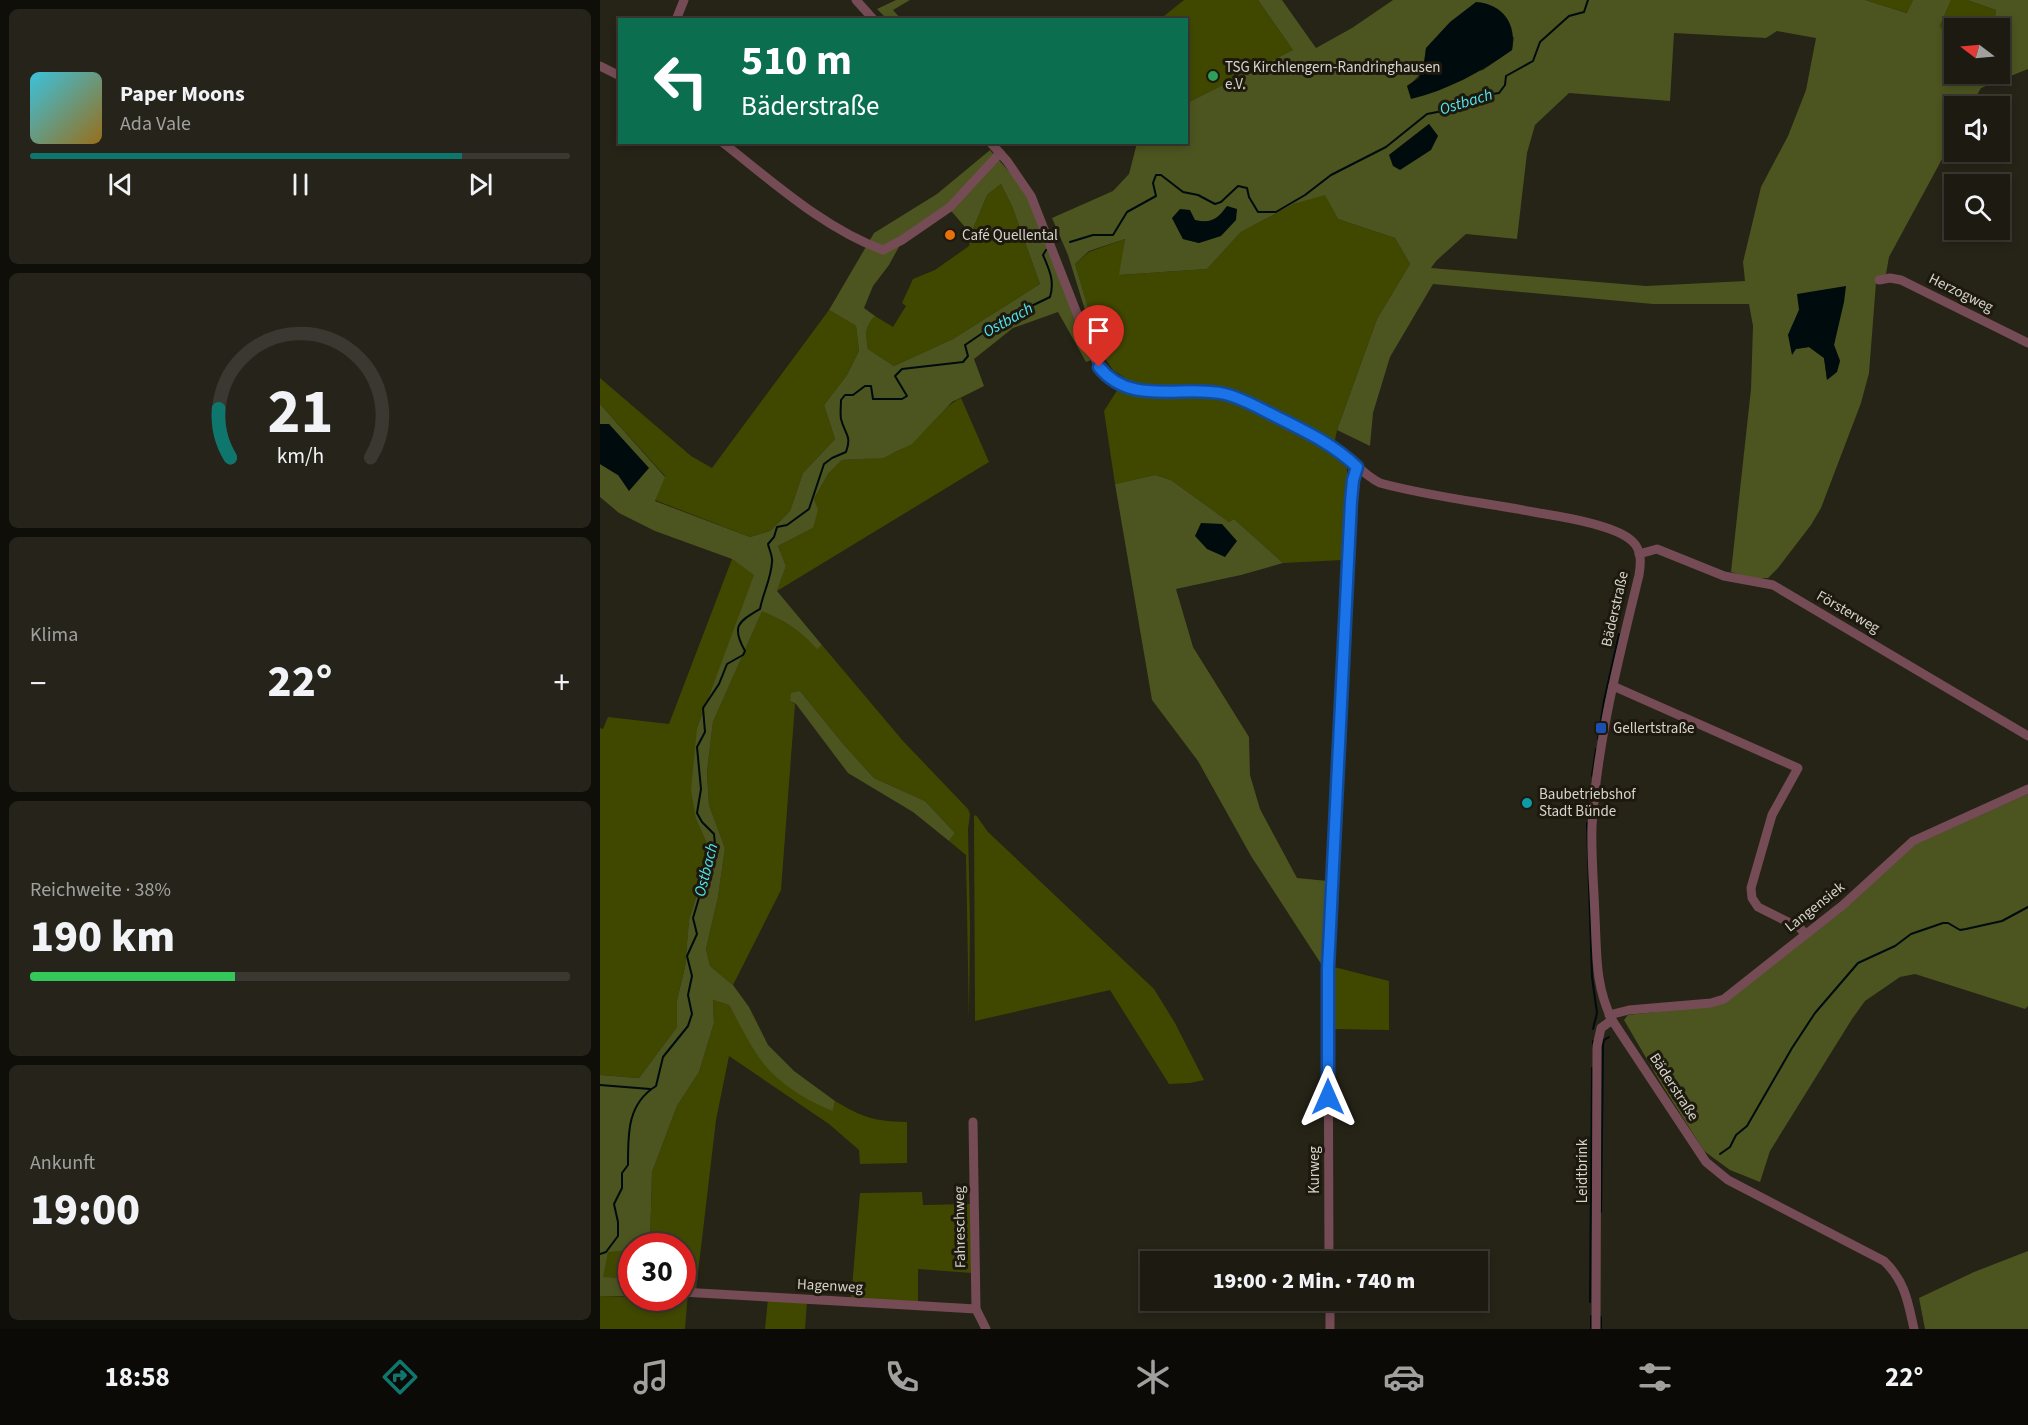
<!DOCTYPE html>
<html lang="de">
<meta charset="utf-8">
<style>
:root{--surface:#1c1a11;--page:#25231a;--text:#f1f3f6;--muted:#a0a19f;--line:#3a3831;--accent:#0f766e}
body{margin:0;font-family:"Source Sans 3",sans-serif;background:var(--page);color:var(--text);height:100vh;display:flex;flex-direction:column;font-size:22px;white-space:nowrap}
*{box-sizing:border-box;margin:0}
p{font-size:20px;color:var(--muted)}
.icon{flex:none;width:33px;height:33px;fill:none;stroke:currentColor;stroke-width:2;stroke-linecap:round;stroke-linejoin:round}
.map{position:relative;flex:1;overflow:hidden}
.details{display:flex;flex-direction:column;gap:9px;padding:9px;background:#0f0e09;width:600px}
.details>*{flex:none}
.guide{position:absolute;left:18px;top:18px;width:570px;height:126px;border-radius:0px;box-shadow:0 3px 9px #0003,0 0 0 2px var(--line);background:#0b6e4f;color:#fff;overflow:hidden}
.needle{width:39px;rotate:286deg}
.tools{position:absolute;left:1344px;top:18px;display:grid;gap:12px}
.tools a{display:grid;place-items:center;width:66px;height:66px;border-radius:0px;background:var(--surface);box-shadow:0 3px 9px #0003,0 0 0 2px var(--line);font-size:30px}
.speed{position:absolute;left:18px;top:1233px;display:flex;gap:12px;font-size:30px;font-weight:700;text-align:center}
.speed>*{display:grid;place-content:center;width:78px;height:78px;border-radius:50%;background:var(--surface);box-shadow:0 3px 9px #0003,0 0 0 2px var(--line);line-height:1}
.speed .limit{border:9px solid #d22;background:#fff;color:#111}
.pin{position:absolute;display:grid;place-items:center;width:51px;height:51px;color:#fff;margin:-62px -26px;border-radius:50% 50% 50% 0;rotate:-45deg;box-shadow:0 0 6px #0007}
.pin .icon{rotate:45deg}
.me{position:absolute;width:66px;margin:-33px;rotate:0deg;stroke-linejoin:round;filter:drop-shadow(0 0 4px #0008)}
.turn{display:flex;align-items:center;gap:21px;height:126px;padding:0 24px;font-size:27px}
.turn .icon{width:78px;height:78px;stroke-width:2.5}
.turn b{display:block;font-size:42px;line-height:51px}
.big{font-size:45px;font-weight:800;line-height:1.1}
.details .tile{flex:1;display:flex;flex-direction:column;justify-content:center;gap:9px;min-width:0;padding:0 21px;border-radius:9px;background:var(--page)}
.details .dial{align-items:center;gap:0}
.dial svg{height:156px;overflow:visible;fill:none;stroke:var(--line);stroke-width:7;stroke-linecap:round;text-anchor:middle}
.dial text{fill:var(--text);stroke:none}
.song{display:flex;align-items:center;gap:18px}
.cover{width:72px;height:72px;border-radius:9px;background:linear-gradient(135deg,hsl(190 70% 55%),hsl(40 70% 35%))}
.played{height:6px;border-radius:3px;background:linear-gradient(90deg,var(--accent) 80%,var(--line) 80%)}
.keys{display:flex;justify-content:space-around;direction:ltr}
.heat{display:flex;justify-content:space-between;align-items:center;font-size:33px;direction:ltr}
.charge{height:9px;border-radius:4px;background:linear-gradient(90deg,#34c759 38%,var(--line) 0)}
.trip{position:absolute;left:540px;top:1251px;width:348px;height:60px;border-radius:0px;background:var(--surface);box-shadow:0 3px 9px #0003,0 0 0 2px var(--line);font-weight:800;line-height:60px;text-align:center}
.tab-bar{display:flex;height:96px;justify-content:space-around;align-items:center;background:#0b0a07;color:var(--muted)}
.tab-bar .icon{width:42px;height:42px}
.tab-bar .active{color:var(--accent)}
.tab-bar b{font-size:27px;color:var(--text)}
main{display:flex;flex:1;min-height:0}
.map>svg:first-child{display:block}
.green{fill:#404800}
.forest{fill:#4c541f;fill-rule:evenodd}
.water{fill:#000b0d}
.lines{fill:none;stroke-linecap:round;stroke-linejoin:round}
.stream{stroke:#000b0d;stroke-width:2}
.minor{stroke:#754c55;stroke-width:9}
.route-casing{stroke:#114b97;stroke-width:15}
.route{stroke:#1a73e8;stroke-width:10}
.leisure-dot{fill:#2e9e5b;stroke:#1d190e;stroke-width:2}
.food-dot{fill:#e8710a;stroke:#1d190e;stroke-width:2}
.transit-dot{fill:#1a4fb4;stroke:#1d190e;stroke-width:2}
.culture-dot{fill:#0f9aa8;stroke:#1d190e;stroke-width:2}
.labels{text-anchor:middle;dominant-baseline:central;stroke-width:6;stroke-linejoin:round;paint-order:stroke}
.poi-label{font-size:15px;fill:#d6d4cc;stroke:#1d190e;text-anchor:start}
.street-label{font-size:15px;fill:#d6d4cc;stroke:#1d190e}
.water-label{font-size:16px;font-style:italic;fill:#50e7f1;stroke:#1d190e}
</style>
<main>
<section class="details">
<div class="tile">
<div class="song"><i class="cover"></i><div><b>Paper Moons</b><p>Ada Vale</p></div></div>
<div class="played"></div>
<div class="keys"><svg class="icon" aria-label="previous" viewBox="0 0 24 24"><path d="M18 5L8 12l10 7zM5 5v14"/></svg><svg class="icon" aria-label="pause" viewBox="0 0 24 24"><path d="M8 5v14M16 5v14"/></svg><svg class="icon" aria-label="next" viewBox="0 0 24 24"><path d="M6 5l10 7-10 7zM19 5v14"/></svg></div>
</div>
<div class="tile dial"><svg viewBox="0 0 100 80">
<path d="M14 69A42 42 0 1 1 86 69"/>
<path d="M14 69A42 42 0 0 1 8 44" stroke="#0f766e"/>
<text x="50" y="56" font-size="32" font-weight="700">21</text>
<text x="50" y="72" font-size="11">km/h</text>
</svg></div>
<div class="tile"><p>Klima</p>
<div class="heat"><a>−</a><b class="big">22°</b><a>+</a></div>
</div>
<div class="tile"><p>Reichweite · 38%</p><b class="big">190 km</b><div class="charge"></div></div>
<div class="tile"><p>Ankunft</p><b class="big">19:00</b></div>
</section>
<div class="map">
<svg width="1428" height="1329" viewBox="0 0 1428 1329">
<rect width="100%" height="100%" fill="#262317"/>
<g class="green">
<polygon points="584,0 658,0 693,50 587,103 586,20 559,20"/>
<polygon points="1265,0 1313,0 1308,13"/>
<polygon points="1351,0 1367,0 1396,10 1393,28 1354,28 1354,43 1352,42 1340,26"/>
<path d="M401,184L412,206L440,284L353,339L294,366L268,349C266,335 264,326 275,316L293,327L306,306L302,303L313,279L335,270L369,246L371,234L387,195Z"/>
<polygon points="725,194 738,219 795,238 810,264 777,319 737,430 733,451 747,468 747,507 743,560 683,563 634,519 629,522 571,480 555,475 515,484 504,411 525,378 513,370 504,357 506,356 496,334 475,264 489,252 525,239 520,275 607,269 641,232 694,204"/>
<polygon points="229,310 256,326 259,351 247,375 224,405 235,439 203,473 190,511 170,531 150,537 55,500 65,476 0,404 0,378 91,456 112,468"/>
<path d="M361,398L389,462L177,591L186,566L178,546L213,528L214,499L228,474L242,460C285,458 299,458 330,425C340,415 348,404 361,398Z"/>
<polygon points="132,559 155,575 97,728 96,819 110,851 89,920 85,967 77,1000 77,1027 39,1078 0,1075 0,728 3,729 8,717 69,724"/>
<path d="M162,610C183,620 201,631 217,648L222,645L303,741L368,809L370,814L368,829L370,924L369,1021L366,855L349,841L355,833L325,801L274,778L244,745L200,691L190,701L195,704L181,890L133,985L110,966L106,949L118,897L125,848L109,805L107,772L113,722Z"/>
<polygon points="376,815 388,832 554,989 575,1023 604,1080 590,1083 569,1084 510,990 375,1021 374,816"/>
<polygon points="734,967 789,981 789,1030 734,1029"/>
<path d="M113,1000L129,1005L153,1046L233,1111L235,1101C264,1118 273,1121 307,1122V1163L260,1164L259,1150L229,1124L129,1056L116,1120L96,1290L88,1292L85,1329H0V1296L82,1298V1246H50L52,1172L77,1106L99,1072L114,1023Z"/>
<polygon points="322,1192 323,1205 371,1204 372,1273 318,1269 318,1303 251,1299 260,1193"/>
<polygon points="31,1250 31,1278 2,1277 8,1251"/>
<polygon points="168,1299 207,1301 205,1329 165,1329"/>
</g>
<g class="forest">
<polygon points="296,0 310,0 293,10 301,19 287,19 277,9"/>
<path d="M658,0H682L716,48L752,28L793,0H1265L1307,13L1313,0H1351L1340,26L1354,43V74H1400V28H1393L1396,10L1367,0H1428V69L1381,88L1371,106H1354V137L1289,257L1286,274L1276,283L1269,373L1261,403L1221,508L1211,525L1178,568L1168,578H1151L1131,572L1151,389L1153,326L1149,304H1053L833,284L790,357L773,413L770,446L737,430L777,319L810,264L795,238L738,219L725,195L694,204L641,232L607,269L519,275L525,239L489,251L475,264L496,334L507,356L505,357L493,336L468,255L452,218L513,191L529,174L537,143L586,142L587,103L693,50ZM1177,31L1216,38L1206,90L1188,136L1161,187L1143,262L1145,281L1046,286L831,268L836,261L866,234L917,239L927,153L935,125L969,93L1070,101L1074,33L1166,38ZM914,37L912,50L883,70L807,86C823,75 824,66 826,48ZM829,124L838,136L789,155ZM618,217L599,243L583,239L572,218L607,222ZM1199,310L1237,328L1234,345L1240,361L1227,379L1224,358L1209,347L1196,349L1188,335Z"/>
<path d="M390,150L419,183L430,202L491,360L486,362L458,312L413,328L374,359L384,386L352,402L312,444L283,458L242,460L228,474L214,499L218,510L213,528L178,546L186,566L177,591L222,645L217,649C201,631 184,620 162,611L113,722L107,772L109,805L125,848L118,897L106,949L110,966L133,985L149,1007L168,1045L194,1071L235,1101L233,1111C212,1103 188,1089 171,1072C154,1055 141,1026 129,1005L113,1000L114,1023L99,1072L77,1106L52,1172L50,1246H32L31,1250L8,1252L3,1277L31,1278L32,1296H0V1075L39,1078L77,1027V1000L85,967L89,920L110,851L96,819L91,790L97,728L154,575L132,559L55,531L19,513L0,497V464L18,475L9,424H0V404L65,477L55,501L150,537L170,531L190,511L203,473L235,439L224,405L247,375L259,351L256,326L229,310L274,233L337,194ZM401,184L412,206L440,284L353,339L294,366L268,349C266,335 264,327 275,316L264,308L273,286L289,265L301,243L346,205L371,234L387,195Z"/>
<polygon points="555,475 571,480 629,522 634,519 683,563 641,575 576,589 593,647 649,737 650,775 660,809 697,878 728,881 725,970 651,856 598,761 552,700 515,484"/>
<polygon points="200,691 244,745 274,778 325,801 355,833 349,841 313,812 248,773 196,704 190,701 191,693"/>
<polygon points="1428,794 1428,1006 1425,1009 1315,974 1300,977 1265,1001 1252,1019 1170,1151 1160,1182 1130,1170 1104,1151 1059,1080 1024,1020 1028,1015 1111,1006 1127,1001 1211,935 1316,844"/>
<polygon points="1428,1251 1428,1329 1325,1329 1319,1298 1374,1272"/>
</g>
<g class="water">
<path d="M876,2C903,4 917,24 912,50C881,72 848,90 811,99L807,86L819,78L824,63L826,48L850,22Z"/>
<polygon points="829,124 838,136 831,150 800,170 793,166 789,155"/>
<path d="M627,206L637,209L636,220L621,236L599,243L583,239L572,218L580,209L590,210L595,220C612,224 617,219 627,206Z"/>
<polygon points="1246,286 1244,302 1234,345 1240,361 1237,372 1227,380 1224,358 1209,347 1196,349 1192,355 1188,335 1199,310 1197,294"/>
<polygon points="0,424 9,424 49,468 29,491 18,475 0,464"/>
<polygon points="601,523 622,524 637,541 625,557 607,549 595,536"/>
</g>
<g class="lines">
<g class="stream">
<polyline points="470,242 493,235 513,235 527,212 556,196 553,183 556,175 561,175 583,192 598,195 615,204 621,202 638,186 647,188 649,197 658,212 676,212 705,195 731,175 786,147 827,114 853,109 879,96 899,93 905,85 906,76 933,61 940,42 969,16 984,12 988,0"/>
<polyline points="998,739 1004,701 1019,634"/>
<polyline points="992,776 996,749"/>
<polyline points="987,823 992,977 997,1013 993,1029"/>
<polyline points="993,1047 993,1041"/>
<polyline points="0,1085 50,1089"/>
<polyline points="1120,1154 1130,1147 1136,1135 1147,1126 1192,1048 1215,1013 1258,963 1295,946 1311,934 1343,923 1348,923 1360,930 1366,929 1402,921 1428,907"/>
<polyline points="1001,1212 1003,1045 1004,1040 1009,1037"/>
<path d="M0,1254L6,1252L18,1236V1222L14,1204L22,1188V1173L28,1165C28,1134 27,1104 56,1086L63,1057L88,1026L92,1014L88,995L92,976L87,956L97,934L93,918L115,844L114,834L102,822L97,813L101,789L97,747L105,732L103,708L119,684L127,664L143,655L145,651C131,626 138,622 160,609C163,593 171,579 172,562C173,557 169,549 168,544L174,537L177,527L187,525L209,509L224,464L232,458L246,452C252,435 245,435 241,419C240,414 241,406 241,400L245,395H253L265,386H271L273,399H302L307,396L295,376L302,369L363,362L368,356L365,345L387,330L405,324L419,312L450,297C455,281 449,269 443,255L446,250"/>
<polyline points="990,1302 992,1068"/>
<polyline points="991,1329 991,1316"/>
<polyline points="1001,1329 1001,1317"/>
</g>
<g class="minor">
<polyline points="256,0 274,20"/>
<polyline points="76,20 84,0"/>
<polyline points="0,66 20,76"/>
<path d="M122,142C172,181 223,228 283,250L302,240L350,207L400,153"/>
<path d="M390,142L407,161L431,196L494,357C522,413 579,381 626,394C646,399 663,410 681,419C698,427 717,435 734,446C751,457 761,474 780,483C831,497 888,503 939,513C963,517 1015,525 1032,541C1042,550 1041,563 1039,575C1019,658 997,741 992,826C991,856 994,887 995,917C997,955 995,985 1012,1020L1106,1162L1128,1180L1284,1261C1305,1281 1308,1302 1314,1329"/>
<polyline points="1279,280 1290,278 1301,280 1428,343"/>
<polyline points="1039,554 1057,549 1124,576 1173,585 1428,736"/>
<polyline points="1013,686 1198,768 1172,815 1151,888 1152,898 1158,907 1200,928 1205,934"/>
<polyline points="1009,1015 1029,1010 1111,1003 1124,999 1243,905 1313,841 1428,789"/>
<polyline points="373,1122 376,1309 386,1329"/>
<polyline points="729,1262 728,968 751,501 753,480 757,467"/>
<polyline points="82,1292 376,1309"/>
<polyline points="730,1300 730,1329"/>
<polyline points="996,1329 997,1046 1001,1028 1012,1020"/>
</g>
</g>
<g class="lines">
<defs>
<path id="route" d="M499,367C531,407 582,384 625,394C642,398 659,408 675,416C705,431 733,444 757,467L753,480L751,501L728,968V1097"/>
</defs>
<use href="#route" class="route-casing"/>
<use href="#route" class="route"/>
</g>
<circle class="leisure-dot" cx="613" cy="76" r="6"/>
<circle class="food-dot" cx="350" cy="235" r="6"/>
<rect class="transit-dot" x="995" y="722" width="12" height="12" rx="3"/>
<circle class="culture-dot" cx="927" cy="803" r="6"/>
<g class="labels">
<g class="poi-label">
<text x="625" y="67">TSG Kirchlengern-Randringhausen<tspan x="625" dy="17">e.V.</tspan></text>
<text x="362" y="235">Café Quellental</text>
<text x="1013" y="728">Gellertstraße</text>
<text x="939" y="794">Baubetriebshof<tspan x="939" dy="17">Stadt Bünde</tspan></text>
</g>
<g class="street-label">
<text transform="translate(1361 293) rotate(26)">Herzogweg</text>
<text transform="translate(1015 609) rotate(-77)">Bäderstraße</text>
<text transform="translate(1248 612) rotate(30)">Försterweg</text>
<text transform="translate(1215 907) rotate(-38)">Langensiek</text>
<text transform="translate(1074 1087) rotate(57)">Bäderstraße</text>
<text transform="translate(714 1170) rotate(-90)">Kurweg</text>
<text transform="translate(982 1171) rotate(-90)">Leidtbrink</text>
<text transform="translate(360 1227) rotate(-91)">Fahreschweg</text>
<text transform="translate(230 1286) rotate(3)">Hagenweg</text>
</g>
<g class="water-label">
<text transform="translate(866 102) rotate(-17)">Ostbach</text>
<text transform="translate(408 320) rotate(-29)">Ostbach</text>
<text transform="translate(106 870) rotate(-76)">Ostbach</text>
</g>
</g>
</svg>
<div class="tools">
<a><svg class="needle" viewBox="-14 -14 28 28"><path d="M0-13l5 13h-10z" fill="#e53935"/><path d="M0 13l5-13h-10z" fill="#a0a19f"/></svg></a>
<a><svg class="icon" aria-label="sound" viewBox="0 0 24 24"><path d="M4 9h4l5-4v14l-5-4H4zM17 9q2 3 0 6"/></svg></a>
<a><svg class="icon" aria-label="search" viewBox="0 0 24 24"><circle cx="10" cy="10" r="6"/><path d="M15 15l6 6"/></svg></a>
</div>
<div class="speed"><div class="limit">30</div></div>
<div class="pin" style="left:499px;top:367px;background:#d93025"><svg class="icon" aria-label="arrive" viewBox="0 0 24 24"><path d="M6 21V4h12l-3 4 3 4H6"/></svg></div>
<svg class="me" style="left:728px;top:1097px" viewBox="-20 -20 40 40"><path d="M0-17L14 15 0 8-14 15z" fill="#1a73e8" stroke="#fff" stroke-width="4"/></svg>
<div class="trip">19:00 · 2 Min. · 740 m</div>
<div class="guide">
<div class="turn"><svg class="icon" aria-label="left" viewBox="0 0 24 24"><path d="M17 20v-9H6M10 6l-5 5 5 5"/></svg><div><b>510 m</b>Bäderstraße</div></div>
</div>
</div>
</main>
<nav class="tab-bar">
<b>18:58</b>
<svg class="icon active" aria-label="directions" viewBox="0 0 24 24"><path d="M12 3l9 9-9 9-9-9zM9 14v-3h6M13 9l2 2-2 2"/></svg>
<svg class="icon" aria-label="music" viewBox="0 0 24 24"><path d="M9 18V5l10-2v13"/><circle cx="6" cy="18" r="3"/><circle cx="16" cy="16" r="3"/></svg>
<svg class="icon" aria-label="phone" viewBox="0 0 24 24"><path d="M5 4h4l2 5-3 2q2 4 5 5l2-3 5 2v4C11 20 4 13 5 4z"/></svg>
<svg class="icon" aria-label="climate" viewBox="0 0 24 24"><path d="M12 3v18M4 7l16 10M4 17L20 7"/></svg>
<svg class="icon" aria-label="car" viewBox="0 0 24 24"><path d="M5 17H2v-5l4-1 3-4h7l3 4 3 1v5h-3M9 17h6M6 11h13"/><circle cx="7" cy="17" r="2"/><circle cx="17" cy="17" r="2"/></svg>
<svg class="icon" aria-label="filters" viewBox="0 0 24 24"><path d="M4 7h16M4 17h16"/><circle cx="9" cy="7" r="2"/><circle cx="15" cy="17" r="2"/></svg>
<b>22°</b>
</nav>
